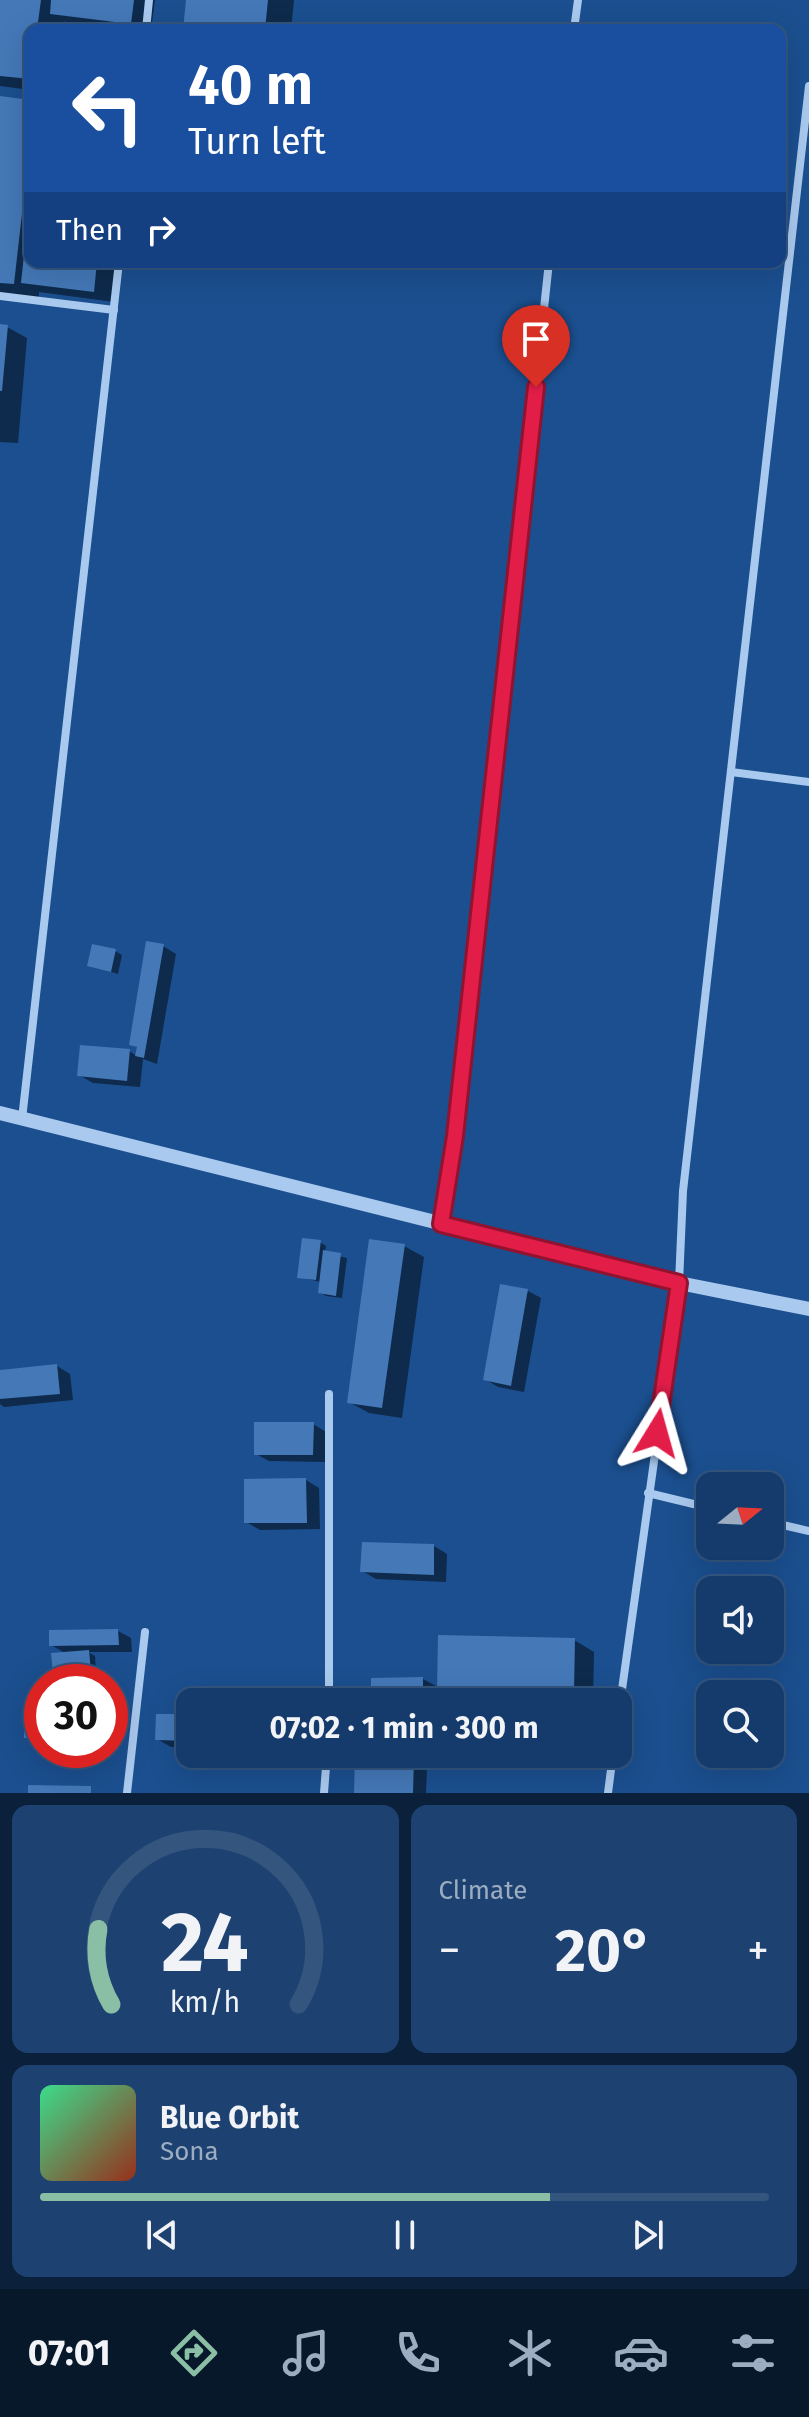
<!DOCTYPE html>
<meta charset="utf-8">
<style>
:root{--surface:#143b6b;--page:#1d4271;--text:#f1f3f6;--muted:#9dadc1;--line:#33557e;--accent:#8abfa5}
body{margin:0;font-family:"Fira Sans",sans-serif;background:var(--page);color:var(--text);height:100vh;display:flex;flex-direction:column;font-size:30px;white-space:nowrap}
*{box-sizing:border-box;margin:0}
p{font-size:26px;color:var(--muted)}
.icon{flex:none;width:44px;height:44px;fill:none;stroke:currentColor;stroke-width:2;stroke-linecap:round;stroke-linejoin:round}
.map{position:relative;height:1793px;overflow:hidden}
.side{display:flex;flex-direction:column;gap:12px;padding:12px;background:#0b203b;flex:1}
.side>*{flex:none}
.banner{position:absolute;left:24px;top:24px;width:762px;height:244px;border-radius:16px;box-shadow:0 8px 32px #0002,0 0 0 2px var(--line);background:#1a4fa0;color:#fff;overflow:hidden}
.needle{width:52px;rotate:72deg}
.fabs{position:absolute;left:696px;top:1472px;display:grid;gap:16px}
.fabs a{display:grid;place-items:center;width:88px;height:88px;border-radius:16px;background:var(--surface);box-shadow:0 8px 32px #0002,0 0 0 2px var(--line);font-size:40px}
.speed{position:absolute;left:24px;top:1664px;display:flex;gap:16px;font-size:40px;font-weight:700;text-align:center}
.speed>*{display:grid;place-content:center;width:104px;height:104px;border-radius:50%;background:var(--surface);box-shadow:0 8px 32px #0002,0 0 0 2px var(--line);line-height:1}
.speed .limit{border:12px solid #d22;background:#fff;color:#111}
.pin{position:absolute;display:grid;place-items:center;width:68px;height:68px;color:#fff;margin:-82px -34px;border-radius:50% 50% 50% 0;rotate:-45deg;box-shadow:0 0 8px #0007}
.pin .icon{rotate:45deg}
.me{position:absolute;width:88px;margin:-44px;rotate:8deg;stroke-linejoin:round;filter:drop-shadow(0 0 6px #0008)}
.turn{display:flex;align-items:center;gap:28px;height:168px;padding:0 32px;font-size:36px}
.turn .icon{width:104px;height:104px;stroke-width:2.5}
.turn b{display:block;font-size:56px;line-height:68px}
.then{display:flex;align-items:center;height:76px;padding:0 32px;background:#0003;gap:16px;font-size:30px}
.big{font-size:60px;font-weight:700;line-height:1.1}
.side .widget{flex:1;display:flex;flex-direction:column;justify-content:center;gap:12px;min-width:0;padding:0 28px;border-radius:16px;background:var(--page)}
.side .dial{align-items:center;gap:0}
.dial svg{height:208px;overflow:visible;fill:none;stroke:var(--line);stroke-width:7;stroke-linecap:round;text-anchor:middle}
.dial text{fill:var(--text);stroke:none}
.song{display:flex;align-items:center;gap:24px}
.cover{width:96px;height:96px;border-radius:12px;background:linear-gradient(135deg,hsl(150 70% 55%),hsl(10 70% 35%))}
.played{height:8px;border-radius:4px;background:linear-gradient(90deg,var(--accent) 70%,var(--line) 70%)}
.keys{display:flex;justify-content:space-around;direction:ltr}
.heat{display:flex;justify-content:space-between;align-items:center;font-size:44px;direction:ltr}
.side .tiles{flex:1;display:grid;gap:12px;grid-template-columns:1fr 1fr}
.widget:last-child{grid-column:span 2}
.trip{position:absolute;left:176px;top:1688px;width:456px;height:80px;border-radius:16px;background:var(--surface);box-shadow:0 8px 32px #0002,0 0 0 2px var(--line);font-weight:700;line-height:80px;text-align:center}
.dock{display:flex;height:128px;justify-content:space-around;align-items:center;background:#08182b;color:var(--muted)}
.dock .icon{width:56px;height:56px}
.dock .current{color:var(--accent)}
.dock b{font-size:36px;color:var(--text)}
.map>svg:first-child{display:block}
.shadow{fill:#0007}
.building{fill:#4478b7}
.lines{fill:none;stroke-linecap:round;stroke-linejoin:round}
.minor{stroke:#a9c9ee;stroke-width:8}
.tertiary{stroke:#a9c9ee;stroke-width:14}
.route-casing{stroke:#92132f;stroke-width:20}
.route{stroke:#e11d48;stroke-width:14}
</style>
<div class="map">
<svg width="809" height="1793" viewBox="0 0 809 1793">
<rect width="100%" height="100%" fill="#1b4f8f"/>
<g class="shadow">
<polygon points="0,0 155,0 151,30 115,30 72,25 65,21 64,30 30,30 30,90 0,86"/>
<polygon points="188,0 294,0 291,30 185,30"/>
<polygon points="0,98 30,102 30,262 118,262 114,302 39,292 39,298 0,293"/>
<polygon points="0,326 7,327 27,338 18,443 0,442"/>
<polygon points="163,946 176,954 157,1064 143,1059 140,1087 93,1083 79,1075 129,1051 137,1056 139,1048 131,1044"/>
<polygon points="115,951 122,955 118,974 89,965"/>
<polygon points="320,1242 326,1246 325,1253 347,1258 342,1298 326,1296 320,1292 321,1282 299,1277"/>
<polygon points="404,1246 424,1257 402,1418 369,1413 349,1402"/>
<polygon points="528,1291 541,1298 524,1392 498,1387 485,1379"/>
<polygon points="57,1366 70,1374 73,1400 4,1407 0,1404 0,1372"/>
<polygon points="313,1424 326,1432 326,1462 269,1461 256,1454"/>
<polygon points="306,1480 319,1488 320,1529 260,1530 246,1522"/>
<polygon points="434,1546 447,1554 446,1582 376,1579 362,1571"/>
<polygon points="118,1631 131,1638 132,1652 88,1652 95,1656 96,1674 61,1677 55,1673 67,1654 51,1645"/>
<polygon points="574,1640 594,1652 593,1702 458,1699 439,1688"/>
<polygon points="423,1679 436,1686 436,1702 373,1702"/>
<polygon points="42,1714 42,1744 40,1744 26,1736"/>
<polygon points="190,1716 190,1747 171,1747 157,1739"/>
<polygon points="110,1718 116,1722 116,1745 110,1745"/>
<polygon points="414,1761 427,1768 426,1793 359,1793"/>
</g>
<g class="building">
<polygon points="0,0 41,0 37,30 30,30 30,79 0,76"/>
<polygon points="51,0 134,0 131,24 50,14"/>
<polygon points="186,0 268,0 265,30 183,30"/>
<polygon points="0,96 30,100 30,144 14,284 0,283"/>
<polygon points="28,217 30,217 30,262 97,262 94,292 21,283"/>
<polygon points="0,324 8,325 2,391 0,391"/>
<polygon points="146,941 164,944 144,1058 135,1056 137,1047 129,1045"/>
<polygon points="92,944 116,949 111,972 87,966"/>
<polygon points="80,1045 130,1049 127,1081 77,1076"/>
<polygon points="302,1238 321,1240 316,1280 297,1278"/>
<polygon points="369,1239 405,1244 382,1408 347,1403"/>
<polygon points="323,1250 341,1253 336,1296 318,1293"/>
<polygon points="500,1284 528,1289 511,1386 483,1380"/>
<polygon points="57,1364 60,1394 0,1399 0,1370"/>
<polygon points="254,1422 314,1422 313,1455 254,1455"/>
<polygon points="306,1478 307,1523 244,1523 244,1479"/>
<polygon points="362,1542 434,1544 434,1575 360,1572"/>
<polygon points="118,1629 119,1645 49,1646 49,1630"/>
<polygon points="438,1635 575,1638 574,1692 437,1689"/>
<polygon points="89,1650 91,1672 53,1674 51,1653"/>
<polygon points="423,1677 423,1702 371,1702 371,1678"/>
<polygon points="25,1712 42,1712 42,1738 24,1738"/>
<polygon points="156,1714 190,1714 190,1741 155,1740"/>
<polygon points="355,1756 414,1759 413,1793 354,1793"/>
<polygon points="28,1785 91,1786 91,1793 28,1793"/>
</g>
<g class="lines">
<g class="minor">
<polyline points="146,30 149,0"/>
<polyline points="574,30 578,0"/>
<polyline points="0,296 114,310"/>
<polyline points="731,772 809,782"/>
<polyline points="22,1119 119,262"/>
<polyline points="441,1224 455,1136 549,262"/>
<polyline points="648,1493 710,1508"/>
<polyline points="770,1522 809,1531"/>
<polyline points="329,1702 329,1394"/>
<polyline points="618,1718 679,1283 683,1191 809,86"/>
<polyline points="127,1793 145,1632"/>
<polyline points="324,1793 327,1754"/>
<polyline points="608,1793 613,1754"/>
</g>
<polyline class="tertiary" points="0,1113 679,1283 809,1309"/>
</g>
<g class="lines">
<defs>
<polyline id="route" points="536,387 455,1136 441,1224 679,1283 657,1433"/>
</defs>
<use href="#route" class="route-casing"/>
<use href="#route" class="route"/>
</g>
</svg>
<div class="fabs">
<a><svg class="needle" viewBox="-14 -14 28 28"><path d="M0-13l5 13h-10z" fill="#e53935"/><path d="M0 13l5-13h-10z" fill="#9dadc1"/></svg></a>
<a><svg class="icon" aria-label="sound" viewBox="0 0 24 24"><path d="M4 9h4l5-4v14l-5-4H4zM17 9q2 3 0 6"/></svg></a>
<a><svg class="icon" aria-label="search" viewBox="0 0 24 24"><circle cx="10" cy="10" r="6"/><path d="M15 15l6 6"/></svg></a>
</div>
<div class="speed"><div class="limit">30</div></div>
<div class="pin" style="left:536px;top:387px;background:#d93025"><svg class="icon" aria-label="arrive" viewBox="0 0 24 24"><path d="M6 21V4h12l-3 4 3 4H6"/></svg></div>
<svg class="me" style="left:657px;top:1433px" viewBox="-20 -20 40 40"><path d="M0-17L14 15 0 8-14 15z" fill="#e11d48" stroke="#fff" stroke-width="4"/></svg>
<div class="trip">07:02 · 1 min · 300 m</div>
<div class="banner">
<div class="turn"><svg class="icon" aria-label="left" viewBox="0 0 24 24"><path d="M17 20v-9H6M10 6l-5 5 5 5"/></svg><div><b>40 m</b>Turn left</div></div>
<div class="then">Then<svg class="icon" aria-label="right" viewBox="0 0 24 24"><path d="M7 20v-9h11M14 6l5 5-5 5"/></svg></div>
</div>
</div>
<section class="side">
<div class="tiles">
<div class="widget dial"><svg viewBox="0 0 100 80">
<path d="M14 69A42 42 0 1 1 86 69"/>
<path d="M14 69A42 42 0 0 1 9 40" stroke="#8abfa5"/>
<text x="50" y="56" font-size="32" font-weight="700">24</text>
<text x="50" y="72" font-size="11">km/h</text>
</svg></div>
<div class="widget"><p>Climate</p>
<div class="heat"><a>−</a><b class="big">20°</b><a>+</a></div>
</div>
<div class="widget">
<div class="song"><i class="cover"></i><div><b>Blue Orbit</b><p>Sona</p></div></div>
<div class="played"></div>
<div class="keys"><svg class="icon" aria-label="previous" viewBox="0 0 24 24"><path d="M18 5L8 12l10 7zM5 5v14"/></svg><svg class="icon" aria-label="pause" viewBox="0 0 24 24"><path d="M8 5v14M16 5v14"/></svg><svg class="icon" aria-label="next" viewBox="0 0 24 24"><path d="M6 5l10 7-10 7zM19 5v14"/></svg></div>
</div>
</div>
</section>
<nav class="dock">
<b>07:01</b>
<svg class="icon current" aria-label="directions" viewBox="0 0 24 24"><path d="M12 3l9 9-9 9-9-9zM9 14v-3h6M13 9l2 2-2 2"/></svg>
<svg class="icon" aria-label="music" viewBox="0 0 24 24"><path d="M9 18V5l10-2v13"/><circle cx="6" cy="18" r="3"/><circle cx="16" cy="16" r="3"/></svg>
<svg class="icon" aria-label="phone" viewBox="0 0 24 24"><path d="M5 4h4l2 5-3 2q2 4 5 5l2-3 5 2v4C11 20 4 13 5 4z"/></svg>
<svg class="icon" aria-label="climate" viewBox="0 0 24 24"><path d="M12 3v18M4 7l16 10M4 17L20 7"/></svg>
<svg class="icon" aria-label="car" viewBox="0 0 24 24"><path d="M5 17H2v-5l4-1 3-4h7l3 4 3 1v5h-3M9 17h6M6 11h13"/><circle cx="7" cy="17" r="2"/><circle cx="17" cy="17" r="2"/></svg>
<svg class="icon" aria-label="filters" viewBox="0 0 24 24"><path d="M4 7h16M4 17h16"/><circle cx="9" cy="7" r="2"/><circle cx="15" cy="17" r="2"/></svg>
</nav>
